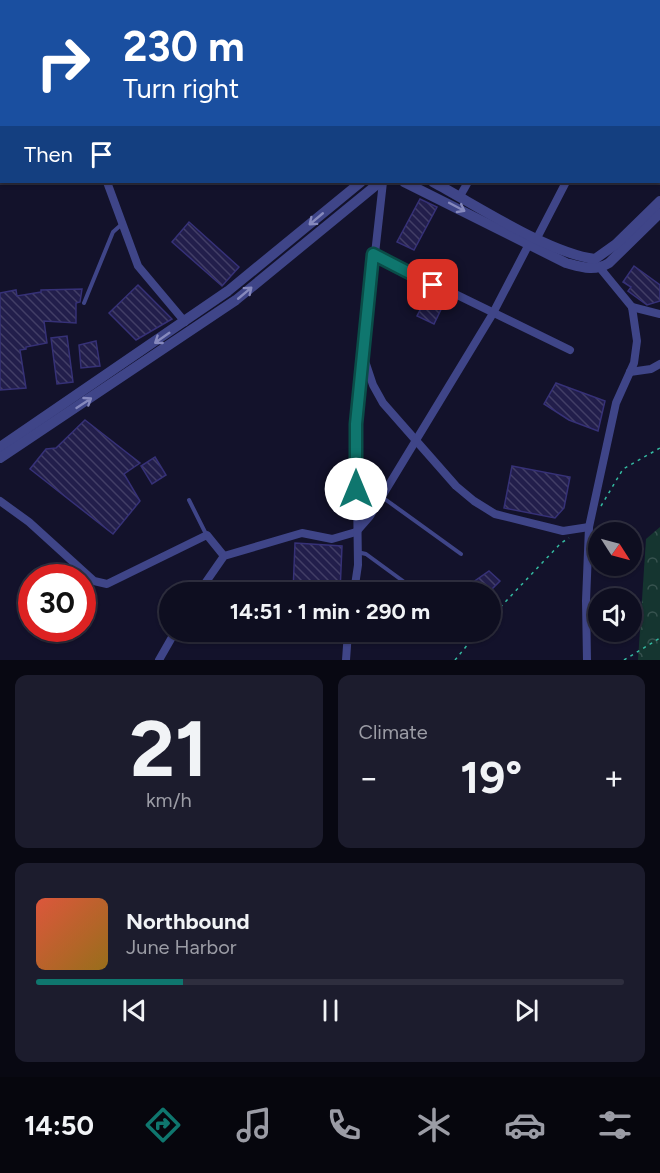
<!DOCTYPE html>
<meta charset="utf-8">
<style>
:root{--surface:#0e0e20;--page:#1c1c2d;--text:#f1f3f6;--muted:#9b9ca5;--line:#2e2e3e;--accent:#0f766e}
body{margin:0;font-family:Figtree,sans-serif;background:var(--page);color:var(--text);height:100vh;display:flex;flex-direction:column;font-size:22px;white-space:nowrap}
*{box-sizing:border-box;margin:0}
p{font-size:20px;color:var(--muted)}
.icon{flex:none;width:33px;height:33px;fill:none;stroke:currentColor;stroke-width:2;stroke-linecap:round;stroke-linejoin:round}
.map{position:relative;height:660px;overflow:hidden}
.side{display:flex;flex-direction:column;gap:15px;padding:15px;background:#080812;flex:1}
.side>*{flex:none}
.banner{position:absolute;left:0px;top:0px;width:660px;height:183px;box-shadow:0 2px 4px #0004,0 0 0 2px var(--line);background:#1a4fa0;color:#fff;overflow:hidden}
.needle{width:39px;rotate:126deg}
.tools{position:absolute;left:588px;top:522px;display:grid;gap:12px}
.tools a{display:grid;place-items:center;width:54px;height:54px;border-radius:50%;background:var(--surface);box-shadow:0 2px 4px #0004,0 0 0 2px var(--line);font-size:30px}
.speed{position:absolute;left:18px;top:564px;display:flex;gap:12px;font-size:30px;font-weight:700;text-align:center}
.speed>*{display:grid;place-content:center;width:78px;height:78px;border-radius:50%;background:var(--surface);box-shadow:0 2px 4px #0004,0 0 0 2px var(--line);line-height:1}
.speed .limit{border:9px solid #d22;background:#fff;color:#111}
.pin{position:absolute;display:grid;place-items:center;width:51px;height:51px;color:#fff;margin:-26px;border-radius:12px;box-shadow:0 3px 9px #0006}
.me{position:absolute;width:66px;margin:-33px;rotate:0deg;stroke-linejoin:round;filter:drop-shadow(0 0 4px #0008)}
.turn{display:flex;align-items:center;gap:21px;height:126px;padding:0 24px;font-size:27px}
.turn .icon{width:78px;height:78px;stroke-width:2.5}
.turn b{display:block;font-size:42px;line-height:51px}
.then{display:flex;align-items:center;height:57px;padding:0 24px;background:#0003;gap:12px;font-size:22px}
.big{font-size:45px;font-weight:700;line-height:1.1}
.side .widget{flex:1;display:flex;flex-direction:column;justify-content:center;gap:9px;min-width:0;padding:0 21px;border-radius:12px;background:var(--page)}
.side .dial{align-items:center;gap:0}
.dial b{font-size:78px;line-height:1}
.song{display:flex;align-items:center;gap:18px}
.cover{width:72px;height:72px;border-radius:9px;background:linear-gradient(135deg,hsl(10 70% 55%),hsl(40 70% 35%))}
.played{height:6px;border-radius:3px;background:linear-gradient(90deg,var(--accent) 25%,var(--line) 25%)}
.keys{display:flex;justify-content:space-around;direction:ltr}
.heat{display:flex;justify-content:space-between;align-items:center;font-size:33px;direction:ltr}
.side .tiles{flex:1;display:grid;gap:15px;grid-template-columns:1fr 1fr}
.widget:last-child{grid-column:span 2}
.trip{position:absolute;left:159px;top:582px;width:342px;height:60px;border-radius:30px;background:var(--surface);box-shadow:0 2px 4px #0004,0 0 0 2px var(--line);font-weight:700;line-height:60px;text-align:center}
.dock{display:flex;height:96px;justify-content:space-around;align-items:center;background:#06060d;color:var(--muted)}
.dock .icon{width:42px;height:42px}
.dock .active{color:var(--accent)}
.dock b{font-size:27px;color:var(--text)}
.map>svg:first-child{display:block}
.forest{fill:url(#forest-crowns)}
.building{fill:url(#building-back-hatch);stroke:#363177;stroke-width:1.5}
.lines{fill:none;stroke-linecap:round;stroke-linejoin:round}
.path{stroke:#34baa1;stroke-width:1.5;stroke-dasharray:3 4.5;stroke-linecap:butt}
.service{stroke:#3f4588;stroke-width:4}
.minor{stroke:#3f4588;stroke-width:8}
.tertiary{stroke:#3f4588;stroke-width:10}
.oneway{stroke:#8689bd}
.route-casing{stroke:#0a4d48;stroke-width:15}
.route{stroke:#0f766e;stroke-width:10}
</style>
<div class="map">
<svg width="660" height="660" viewBox="0 0 660 660">
<defs>
<pattern id="forest-crowns" width="20" height="18" patternUnits="userSpaceOnUse" patternTransform="scale(1.5)"><rect width="20" height="18" fill="#153530"/><path d="M2 6a3 3 0 1 1 6 0M12 15a3 3 0 1 1 6 0" fill="none" stroke="#37524f"/></pattern>
<pattern id="building-back-hatch" width="6" height="6" patternUnits="userSpaceOnUse" patternTransform="scale(1.5)"><rect width="6" height="6" fill="#221e4b"/><path d="M-1 5l2 2M0 0l6 6M5-1l2 2" fill="none" stroke="#423e66"/></pattern>
</defs>
<rect width="100%" height="100%" fill="#13122b"/>
<polygon class="forest" points="660,527 660,660 638,660 646,539"/>
<g class="building">
<polygon points="420,199 437,207 414,250 397,242"/>
<polygon points="189,222 239,267 222,286 172,242"/>
<polygon points="634,266 660,285 660,301 647,305 628,291 631,287 623,282"/>
<polygon points="138,285 172,319 136,340 109,313"/>
<polygon points="82,289 80,302 76,303 76,323 44,321 47,343 26,347 26,349 20,350 26,388 0,390 0,293 16,290 17,296 41,292 41,290"/>
<polygon points="431,289 447,297 434,324 417,316"/>
<polygon points="67,336 73,382 57,384 51,338"/>
<polygon points="96,341 100,366 81,368 79,345"/>
<polygon points="556,383 605,401 598,431 569,420 544,404"/>
<polygon points="85,420 140,463 124,474 140,501 113,534 30,469 46,449 56,448"/>
<polygon points="155,457 166,475 152,484 141,466"/>
<polygon points="512,466 570,477 564,508 555,518 504,508"/>
<polygon points="295,543 342,546 340,592 293,592"/>
<polygon points="489,571 500,581 489,592 459,592"/>
</g>
<g class="lines">
<g class="path">
<polyline points="601,506 623,469 660,448"/>
<polyline points="490,618 561,543 569,538"/>
<polyline points="455,660 478,632"/>
<polyline points="624,660 660,638"/>
</g>
<g class="service">
<polyline points="84,303 113,232 122,224"/>
<polyline points="382,497 461,554"/>
<polyline points="189,500 206,534"/>
<polyline points="357,552 366,554 418,592"/>
</g>
<g class="minor">
<polyline points="167,0 170,2"/>
<polyline points="588,0 595,2"/>
<polyline points="3,2 3,0"/>
<polyline points="83,2 83,0"/>
<polyline points="191,2 193,0"/>
<polyline points="451,2 452,0"/>
<polyline points="658,3 660,0"/>
<polyline points="658,17 660,18"/>
<polyline points="1,82 2,71"/>
<polyline points="658,173 660,174"/>
<polyline points="107,182 138,266 185,322"/>
<polyline points="460,196 468,182"/>
<polyline points="537,238 566,182"/>
<polyline points="373,254 570,350"/>
<polyline points="632,307 660,314"/>
<polyline points="364,358 373,385 383,403 456,486 474,501 495,514 563,531 589,527"/>
<polyline points="630,372 651,369 660,364"/>
<polyline points="0,501 29,522 94,581 107,584 207,535 224,556"/>
<polyline points="199,592 224,556 302,533 332,539 356,532 370,516 492,315 529,244"/>
<polyline points="354,592 358,565 356,424 383,182"/>
<polyline points="159,660 175,632"/>
<polyline points="346,660 348,632"/>
<polyline points="587,660 586,601 589,527 616,403 634,363 637,341 632,307 600,268"/>
</g>
<g class="tertiary">
<polyline points="382,0 382,2"/>
<polyline points="372,2 372,0"/>
<path d="M404,182L566,263C581,267 594,272 609,263L660,213"/>
<path d="M433,182C476,205 548,253 595,259L616,244L660,201"/>
<polyline points="0,447 228,291 361,182"/>
<polyline points="0,458 236,300 380,182"/>
</g>
</g>
<defs><path id="oneway-shaft" d="M-6 0H5M1.5-3L5.5 0L1.5 3" fill="none" stroke-width="1.6" stroke-linecap="round" stroke-linejoin="round" transform="scale(1.5)"/></defs>
<g class="oneway">
<use href="#oneway-shaft" transform="translate(457 207) rotate(28)"/>
<use href="#oneway-shaft" transform="translate(316 219) rotate(140)"/>
<use href="#oneway-shaft" transform="translate(245 293) rotate(-40)"/>
<use href="#oneway-shaft" transform="translate(162 338) rotate(145)"/>
<use href="#oneway-shaft" transform="translate(84 403) rotate(-33)"/>
</g>
<g class="lines">
<defs>
<polyline id="route" points="356,489 356,424 373,254 433,285"/>
</defs>
<use href="#route" class="route-casing"/>
<use href="#route" class="route"/>
</g>
</svg>
<div class="tools">
<a><svg class="needle" viewBox="-14 -14 28 28"><path d="M0-13l5 13h-10z" fill="#e53935"/><path d="M0 13l5-13h-10z" fill="#9b9ca5"/></svg></a>
<a><svg class="icon" aria-label="sound" viewBox="0 0 24 24"><path d="M4 9h4l5-4v14l-5-4H4zM17 9q2 3 0 6"/></svg></a>
</div>
<div class="speed"><div class="limit">30</div></div>
<div class="pin" style="left:433px;top:285px;background:#d93025"><svg class="icon" aria-label="arrive" viewBox="0 0 24 24"><path d="M6 21V4h12l-3 4 3 4H6"/></svg></div>
<svg class="me" style="left:356px;top:489px" viewBox="-20 -20 40 40"><circle r="19" fill="#fff"/><path d="M0-13L10 11 0 6-10 11z" fill="#0f766e"/></svg>
<div class="trip">14:51 · 1 min · 290 m</div>
<div class="banner">
<div class="turn"><svg class="icon" aria-label="right" viewBox="0 0 24 24"><path d="M7 20v-9h11M14 6l5 5-5 5"/></svg><div><b>230 m</b>Turn right</div></div>
<div class="then">Then<svg class="icon" aria-label="arrive" viewBox="0 0 24 24"><path d="M6 21V4h12l-3 4 3 4H6"/></svg></div>
</div>
</div>
<section class="side">
<div class="tiles">
<div class="widget dial"><b>21</b><p>km/h</p></div>
<div class="widget"><p>Climate</p>
<div class="heat"><a>−</a><b class="big">19°</b><a>+</a></div>
</div>
<div class="widget">
<div class="song"><i class="cover"></i><div><b>Northbound</b><p>June Harbor</p></div></div>
<div class="played"></div>
<div class="keys"><svg class="icon" aria-label="previous" viewBox="0 0 24 24"><path d="M18 5L8 12l10 7zM5 5v14"/></svg><svg class="icon" aria-label="pause" viewBox="0 0 24 24"><path d="M8 5v14M16 5v14"/></svg><svg class="icon" aria-label="next" viewBox="0 0 24 24"><path d="M6 5l10 7-10 7zM19 5v14"/></svg></div>
</div>
</div>
</section>
<nav class="dock">
<b>14:50</b>
<svg class="icon active" aria-label="directions" viewBox="0 0 24 24"><path d="M12 3l9 9-9 9-9-9zM9 14v-3h6M13 9l2 2-2 2"/></svg>
<svg class="icon" aria-label="music" viewBox="0 0 24 24"><path d="M9 18V5l10-2v13"/><circle cx="6" cy="18" r="3"/><circle cx="16" cy="16" r="3"/></svg>
<svg class="icon" aria-label="phone" viewBox="0 0 24 24"><path d="M5 4h4l2 5-3 2q2 4 5 5l2-3 5 2v4C11 20 4 13 5 4z"/></svg>
<svg class="icon" aria-label="climate" viewBox="0 0 24 24"><path d="M12 3v18M4 7l16 10M4 17L20 7"/></svg>
<svg class="icon" aria-label="car" viewBox="0 0 24 24"><path d="M5 17H2v-5l4-1 3-4h7l3 4 3 1v5h-3M9 17h6M6 11h13"/><circle cx="7" cy="17" r="2"/><circle cx="17" cy="17" r="2"/></svg>
<svg class="icon" aria-label="filters" viewBox="0 0 24 24"><path d="M4 7h16M4 17h16"/><circle cx="9" cy="7" r="2"/><circle cx="15" cy="17" r="2"/></svg>
</nav>
